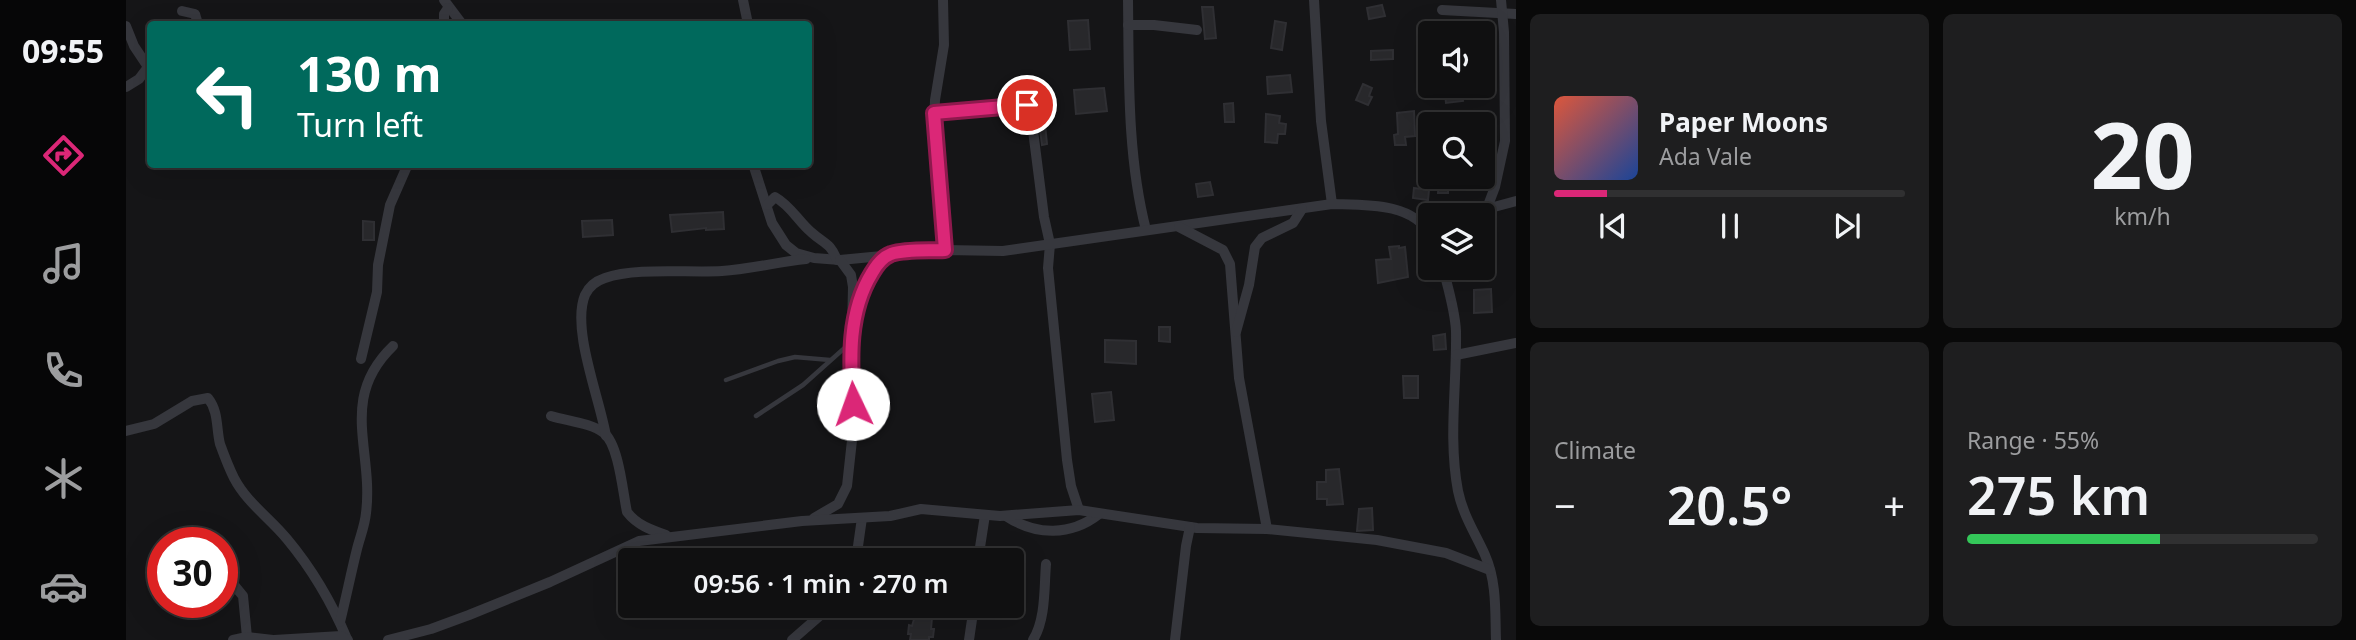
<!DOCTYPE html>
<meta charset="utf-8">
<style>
:root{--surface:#101011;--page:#1e1e1f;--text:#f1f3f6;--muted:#9c9d9f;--line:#303031;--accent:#db2777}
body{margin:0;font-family:"Noto Sans",sans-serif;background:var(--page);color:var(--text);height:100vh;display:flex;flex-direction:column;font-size:26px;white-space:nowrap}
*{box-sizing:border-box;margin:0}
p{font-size:23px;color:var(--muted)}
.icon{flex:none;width:38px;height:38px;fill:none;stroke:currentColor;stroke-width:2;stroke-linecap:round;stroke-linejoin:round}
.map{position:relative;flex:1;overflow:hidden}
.drawer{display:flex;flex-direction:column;gap:14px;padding:14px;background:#090909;width:840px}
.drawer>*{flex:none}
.hud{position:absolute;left:21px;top:21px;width:665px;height:147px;border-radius:7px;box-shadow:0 7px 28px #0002,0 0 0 2px var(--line);background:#00695c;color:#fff;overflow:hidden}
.controls{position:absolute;left:1292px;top:21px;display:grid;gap:14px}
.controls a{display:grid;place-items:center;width:77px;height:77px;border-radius:7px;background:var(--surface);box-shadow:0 7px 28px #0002,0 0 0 2px var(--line);font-size:35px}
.speed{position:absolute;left:21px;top:527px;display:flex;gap:14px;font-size:35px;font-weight:700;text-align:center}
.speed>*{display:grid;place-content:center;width:91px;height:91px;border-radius:50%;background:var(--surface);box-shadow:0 7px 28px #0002,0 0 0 2px var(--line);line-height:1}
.speed .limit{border:10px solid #d22;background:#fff;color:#111}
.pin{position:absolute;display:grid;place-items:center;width:60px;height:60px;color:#fff;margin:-30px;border:4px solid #fff;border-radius:50%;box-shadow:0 2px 7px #0007}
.me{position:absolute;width:77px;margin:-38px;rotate:357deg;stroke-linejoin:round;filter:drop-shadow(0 0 5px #0008)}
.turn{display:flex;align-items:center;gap:24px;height:147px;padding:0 35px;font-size:32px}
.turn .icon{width:91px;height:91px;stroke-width:2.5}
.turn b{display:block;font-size:49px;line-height:60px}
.big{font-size:52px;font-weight:600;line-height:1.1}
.drawer .tile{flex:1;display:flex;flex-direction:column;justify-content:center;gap:10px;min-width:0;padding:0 24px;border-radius:10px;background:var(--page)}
.drawer .dial{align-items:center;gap:0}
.dial b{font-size:91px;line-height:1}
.song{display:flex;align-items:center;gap:21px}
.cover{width:84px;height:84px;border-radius:10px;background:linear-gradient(135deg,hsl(10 70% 55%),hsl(220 70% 35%))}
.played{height:7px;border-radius:4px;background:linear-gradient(90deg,var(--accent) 15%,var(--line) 15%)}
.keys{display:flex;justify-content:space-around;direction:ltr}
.heat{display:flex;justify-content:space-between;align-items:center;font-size:38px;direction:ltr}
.charge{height:10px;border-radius:5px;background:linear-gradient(90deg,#34c759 55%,var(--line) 0)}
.drawer .tiles{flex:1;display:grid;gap:14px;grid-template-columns:repeat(2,1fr)}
.trip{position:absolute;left:492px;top:548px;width:406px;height:70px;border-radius:7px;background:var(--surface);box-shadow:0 7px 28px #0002,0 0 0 2px var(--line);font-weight:600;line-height:70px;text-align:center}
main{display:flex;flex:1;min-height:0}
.tabs{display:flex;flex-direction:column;width:126px;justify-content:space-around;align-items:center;background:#060607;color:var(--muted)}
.tabs .icon{width:49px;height:49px}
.tabs .current{color:var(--accent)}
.tabs b{font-size:32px;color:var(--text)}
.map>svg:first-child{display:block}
.building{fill:#28282b;stroke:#2f2f33;stroke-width:2}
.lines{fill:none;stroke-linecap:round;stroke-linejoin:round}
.lane{stroke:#36373d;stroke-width:4.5}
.street{stroke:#36373d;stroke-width:10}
.route-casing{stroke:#8e194d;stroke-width:18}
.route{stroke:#db2777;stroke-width:12}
</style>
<main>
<nav class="tabs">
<b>09:55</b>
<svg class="icon current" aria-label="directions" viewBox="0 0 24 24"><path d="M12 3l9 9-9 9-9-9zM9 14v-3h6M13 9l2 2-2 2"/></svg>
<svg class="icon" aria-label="music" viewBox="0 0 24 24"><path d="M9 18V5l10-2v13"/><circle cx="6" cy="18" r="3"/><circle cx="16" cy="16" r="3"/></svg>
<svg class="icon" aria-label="phone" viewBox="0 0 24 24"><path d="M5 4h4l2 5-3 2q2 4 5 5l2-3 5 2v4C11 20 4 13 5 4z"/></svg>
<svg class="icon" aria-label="climate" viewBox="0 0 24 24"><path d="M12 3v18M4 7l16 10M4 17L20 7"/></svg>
<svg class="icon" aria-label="car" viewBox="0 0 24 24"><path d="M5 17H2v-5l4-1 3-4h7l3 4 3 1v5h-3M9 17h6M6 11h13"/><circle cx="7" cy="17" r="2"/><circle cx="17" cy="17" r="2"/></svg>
</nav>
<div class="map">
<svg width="1390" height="640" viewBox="0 0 1390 640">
<rect width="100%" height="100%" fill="#151517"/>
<g class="building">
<polygon points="1256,5 1259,16 1243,19 1241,8"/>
<polygon points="1076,7 1087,7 1090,38 1079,39"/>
<polygon points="962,20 964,49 944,50 942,21"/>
<polygon points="1149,21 1160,23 1156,50 1145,48"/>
<polygon points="1267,50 1267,59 1245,60 1245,51"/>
<polygon points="1164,75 1166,92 1142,94 1141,77"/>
<polygon points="1237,84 1246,88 1243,96 1246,97 1242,105 1230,100"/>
<polygon points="1318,86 1335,87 1337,101 1320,103"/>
<polygon points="978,88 981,111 950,114 948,90"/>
<polygon points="1107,103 1108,122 1099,122 1098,104"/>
<polygon points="1288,111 1289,136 1279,137 1280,145 1269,145 1268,135 1272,134 1271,113"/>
<polygon points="912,114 918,114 921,144 916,145"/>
<polygon points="1140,114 1154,116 1153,123 1160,124 1159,134 1152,134 1151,143 1139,142"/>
<polygon points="1313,177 1322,177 1322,193 1312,193"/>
<polygon points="1084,182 1087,195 1072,197 1070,184"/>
<polygon points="1288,188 1303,190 1302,200 1287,198"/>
<polygon points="597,212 598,229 580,230 580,228 546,232 544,215"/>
<polygon points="486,220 487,235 457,237 456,221"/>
<polygon points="237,221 248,222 248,240 237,240"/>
<polygon points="1273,246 1273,248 1279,247 1282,277 1252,283 1250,260 1265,259 1263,247"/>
<polygon points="1365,289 1366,312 1348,313 1348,290"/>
<polygon points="1033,327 1044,327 1044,342 1033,341"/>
<polygon points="1319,334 1320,349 1308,350 1307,336"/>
<polygon points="979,340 1010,341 1010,364 979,362"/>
<polygon points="1277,376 1292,376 1292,398 1278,398"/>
<polygon points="985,392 988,420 969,422 966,394"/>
<polygon points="1213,469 1217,504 1201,505 1201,499 1191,499 1191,482 1200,482 1200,470"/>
<polygon points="1246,508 1247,530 1231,531 1233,509"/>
<polygon points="791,609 804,611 803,617 806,618 805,629 808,629 807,637 803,637 803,640 784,640 785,634 782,634 783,625 786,626"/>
</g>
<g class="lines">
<g class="lane">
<polyline points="600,380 652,361 669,357 704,360"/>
<polyline points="630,416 677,385 723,344"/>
</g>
<g class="street">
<polyline points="318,0 336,24"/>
<polyline points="617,0 622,24"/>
<polyline points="817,0 818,45 809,100 808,125 819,250"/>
<path d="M1002,0C1003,76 1001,156 1020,230"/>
<polyline points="1188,0 1195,121 1206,204"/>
<polyline points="1316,10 1390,14"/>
<polyline points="56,11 69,14 72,24"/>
<polyline points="318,24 318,14 322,8"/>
<polyline points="1002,25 1028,25 1071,30"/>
<polyline points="0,26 8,46 22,67"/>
<polyline points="0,87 13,79 22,67"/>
<polyline points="808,112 898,104 904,107 918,217 924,244 922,268 941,460 945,486 953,510"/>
<path d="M627,164L646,223L660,245L670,253L688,258L714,260L819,250L877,251L1206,204C1238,205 1287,202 1304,235"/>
<path d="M641,205L649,197C665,206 672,221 685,232C698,244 704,242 711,260"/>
<polyline points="1361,208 1369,187 1379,141 1378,32 1375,0"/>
<polyline points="1338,215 1390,201"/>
<polyline points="1053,227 1097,250 1104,264 1113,378 1141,529"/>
<path d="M1317,268C1322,288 1329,310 1330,331C1331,385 1322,438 1332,491C1337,515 1349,533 1359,555C1371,582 1369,612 1370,640"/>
<polyline points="730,306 749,269 763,255"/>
<polyline points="1110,332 1123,285 1129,247 1136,238 1167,223 1176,209"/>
<polyline points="1330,355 1390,343"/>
<polyline points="235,359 251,292 252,265 264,205 282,164"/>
<path d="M425,416C441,421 465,423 478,433C493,445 497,494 501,512C511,525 525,530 540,535"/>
<path d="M0,431L28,424L66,401L82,398C93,412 90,428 94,444C98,455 103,468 108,478C121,503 144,518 161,539C186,569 206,603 221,639"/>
<path d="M480,436C474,399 445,329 459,295C463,286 470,281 479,278C509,267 562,273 596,271C624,269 652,262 680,259"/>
<path d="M880,516C910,536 945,536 973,514"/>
<polyline points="688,518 712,504 721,486 728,422 725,372 727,287 725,275 714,260"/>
<polyline points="730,560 736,518"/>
<polyline points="852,560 859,515"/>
<polyline points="96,584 108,585 117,596 121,637"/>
<path d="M214,622C220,598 225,573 231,549C234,537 239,525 240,513C248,450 212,399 267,346"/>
<polyline points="107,640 121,637 147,640"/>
<polyline points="148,640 215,636 222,640"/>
<polyline points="262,640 305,629 343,615 424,582 513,541 676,521 764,516 795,509 874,516 953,510 1071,528 1141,529 1251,540 1320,553 1364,570"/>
<polyline points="666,640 705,606"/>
<polyline points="843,640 848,606"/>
<path d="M907,640C920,619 918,588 920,564"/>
<polyline points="1049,640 1060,546 1064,527"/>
</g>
</g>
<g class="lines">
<defs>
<path id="route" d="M727,404C724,359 722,312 746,273C750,266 757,257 765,254C781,249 802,251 819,250L808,113L901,105"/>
</defs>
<use href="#route" class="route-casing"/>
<use href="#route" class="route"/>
</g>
</svg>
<div class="controls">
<a><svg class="icon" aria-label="sound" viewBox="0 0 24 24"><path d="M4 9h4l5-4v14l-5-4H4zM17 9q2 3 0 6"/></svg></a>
<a><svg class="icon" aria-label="search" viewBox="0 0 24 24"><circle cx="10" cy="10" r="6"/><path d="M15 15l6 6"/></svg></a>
<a><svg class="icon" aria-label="layers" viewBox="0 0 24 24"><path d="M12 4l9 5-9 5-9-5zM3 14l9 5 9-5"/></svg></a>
</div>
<div class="speed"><div class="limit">30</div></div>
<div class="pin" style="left:901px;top:105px;background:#d93025"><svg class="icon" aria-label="arrive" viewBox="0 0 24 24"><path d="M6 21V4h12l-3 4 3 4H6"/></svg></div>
<svg class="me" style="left:727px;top:404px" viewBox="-20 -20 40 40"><circle r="19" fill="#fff"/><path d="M0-13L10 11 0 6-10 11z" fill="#db2777"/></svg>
<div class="trip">09:56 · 1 min · 270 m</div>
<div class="hud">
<div class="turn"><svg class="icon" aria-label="left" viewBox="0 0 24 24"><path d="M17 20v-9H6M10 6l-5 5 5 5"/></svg><div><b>130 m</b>Turn left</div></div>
</div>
</div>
<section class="drawer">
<div class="tiles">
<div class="tile">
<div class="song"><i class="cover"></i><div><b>Paper Moons</b><p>Ada Vale</p></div></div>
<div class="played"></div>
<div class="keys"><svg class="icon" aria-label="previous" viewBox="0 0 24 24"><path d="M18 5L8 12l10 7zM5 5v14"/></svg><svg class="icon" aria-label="pause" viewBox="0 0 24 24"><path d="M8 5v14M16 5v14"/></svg><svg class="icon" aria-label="next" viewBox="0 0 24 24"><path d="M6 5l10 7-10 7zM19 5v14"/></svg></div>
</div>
<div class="tile dial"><b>20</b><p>km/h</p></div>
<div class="tile"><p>Climate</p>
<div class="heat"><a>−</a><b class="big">20.5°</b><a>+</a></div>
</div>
<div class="tile"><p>Range · 55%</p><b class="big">275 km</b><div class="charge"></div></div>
</div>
</section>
</main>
